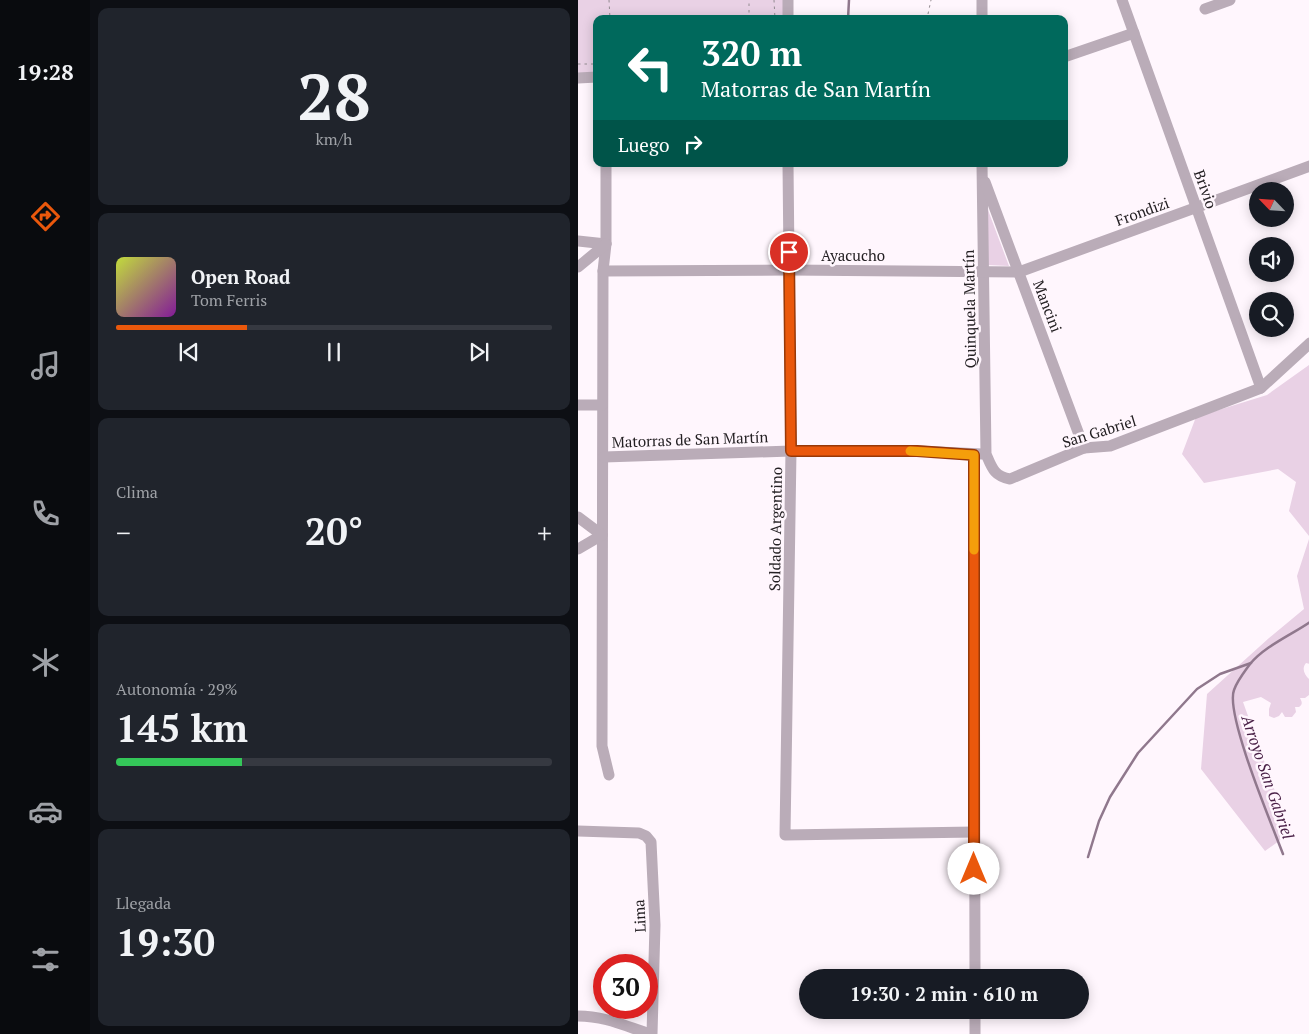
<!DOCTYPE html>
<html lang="es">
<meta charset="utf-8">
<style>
:root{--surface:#171b24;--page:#20242c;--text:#f1f3f6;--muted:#9ea1a6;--line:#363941;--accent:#ea580c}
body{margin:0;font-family:"PT Serif",serif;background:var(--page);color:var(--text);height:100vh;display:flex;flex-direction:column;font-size:19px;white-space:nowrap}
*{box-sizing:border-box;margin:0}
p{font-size:16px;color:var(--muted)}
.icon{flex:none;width:28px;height:28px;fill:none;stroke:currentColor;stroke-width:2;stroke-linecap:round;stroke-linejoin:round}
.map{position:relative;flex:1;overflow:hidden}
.drawer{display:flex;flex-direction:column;gap:8px;padding:8px;background:#0d0f14;width:488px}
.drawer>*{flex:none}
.hud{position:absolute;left:15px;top:15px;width:475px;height:152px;border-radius:10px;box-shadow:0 2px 12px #0003;background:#00695c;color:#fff;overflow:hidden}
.needle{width:32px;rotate:295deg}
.tools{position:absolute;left:671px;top:182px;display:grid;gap:10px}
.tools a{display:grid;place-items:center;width:45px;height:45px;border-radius:50%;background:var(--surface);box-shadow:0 2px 12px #0003;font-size:25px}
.speed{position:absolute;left:15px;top:954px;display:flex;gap:10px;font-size:25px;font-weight:700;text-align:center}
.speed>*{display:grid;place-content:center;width:65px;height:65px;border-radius:50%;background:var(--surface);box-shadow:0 2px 12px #0003;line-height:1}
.speed .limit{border:8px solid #d22;background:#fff;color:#111}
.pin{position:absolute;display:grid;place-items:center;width:42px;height:42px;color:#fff;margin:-21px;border:2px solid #fff;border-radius:50%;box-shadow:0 1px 5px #0007}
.me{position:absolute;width:55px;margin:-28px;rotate:0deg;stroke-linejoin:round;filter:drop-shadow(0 0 4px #0008)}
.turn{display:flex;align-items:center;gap:18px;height:105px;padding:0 25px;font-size:22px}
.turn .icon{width:65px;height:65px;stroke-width:2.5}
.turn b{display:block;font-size:35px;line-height:42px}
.then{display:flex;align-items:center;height:48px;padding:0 25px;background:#0003;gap:10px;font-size:19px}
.big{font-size:38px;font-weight:700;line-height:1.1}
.drawer .tile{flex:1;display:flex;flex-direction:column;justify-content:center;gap:8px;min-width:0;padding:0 18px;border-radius:10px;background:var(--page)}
.drawer .dial{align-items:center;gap:0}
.dial b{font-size:65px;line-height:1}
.song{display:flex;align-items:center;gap:15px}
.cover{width:60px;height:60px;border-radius:8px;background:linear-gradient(135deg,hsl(70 70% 55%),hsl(290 70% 35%))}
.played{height:5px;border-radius:2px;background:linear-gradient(90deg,var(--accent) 30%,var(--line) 30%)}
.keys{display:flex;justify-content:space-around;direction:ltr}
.heat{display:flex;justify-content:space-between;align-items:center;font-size:28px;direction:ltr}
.charge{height:8px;border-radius:4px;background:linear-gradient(90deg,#34c759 29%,var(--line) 0)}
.trip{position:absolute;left:221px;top:969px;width:290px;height:50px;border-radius:25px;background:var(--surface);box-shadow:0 2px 12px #0003;font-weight:700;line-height:50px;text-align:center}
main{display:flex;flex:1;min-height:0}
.tabs{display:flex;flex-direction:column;width:90px;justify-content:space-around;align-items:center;background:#090b0e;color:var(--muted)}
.tabs .icon{width:35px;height:35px}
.tabs .current{color:var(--accent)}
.tabs b{font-size:22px;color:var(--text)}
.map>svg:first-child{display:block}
.green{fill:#e9d1e5}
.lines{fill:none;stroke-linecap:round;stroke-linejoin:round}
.stream{stroke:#90788d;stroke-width:2.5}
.path{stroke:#938c91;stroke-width:1;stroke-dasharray:2.5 4;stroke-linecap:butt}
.minor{stroke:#baacb8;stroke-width:11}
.route-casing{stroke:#983908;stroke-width:12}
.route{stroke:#ea580c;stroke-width:9}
.slow{stroke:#f59e0b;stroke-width:9}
.labels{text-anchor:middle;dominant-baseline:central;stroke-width:5;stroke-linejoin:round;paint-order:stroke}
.street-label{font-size:15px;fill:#242023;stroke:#fff6fd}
.water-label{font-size:16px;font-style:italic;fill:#4b2248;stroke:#fff6fd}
</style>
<main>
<nav class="tabs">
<b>19:28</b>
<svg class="icon current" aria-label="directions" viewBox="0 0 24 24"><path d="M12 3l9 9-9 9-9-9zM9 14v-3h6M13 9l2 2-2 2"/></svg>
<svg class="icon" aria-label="music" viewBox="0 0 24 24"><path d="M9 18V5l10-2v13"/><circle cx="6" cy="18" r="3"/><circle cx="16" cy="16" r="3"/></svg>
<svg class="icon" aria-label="phone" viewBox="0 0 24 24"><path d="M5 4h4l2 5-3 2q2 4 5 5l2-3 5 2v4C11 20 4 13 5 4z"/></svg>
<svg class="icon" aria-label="climate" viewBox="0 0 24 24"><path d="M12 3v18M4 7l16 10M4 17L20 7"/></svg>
<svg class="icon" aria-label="car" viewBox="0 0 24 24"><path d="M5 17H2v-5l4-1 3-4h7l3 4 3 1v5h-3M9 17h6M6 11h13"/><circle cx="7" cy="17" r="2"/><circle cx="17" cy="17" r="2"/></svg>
<svg class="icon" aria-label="filters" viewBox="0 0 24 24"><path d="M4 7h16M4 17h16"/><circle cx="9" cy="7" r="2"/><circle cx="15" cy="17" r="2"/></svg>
</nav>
<section class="drawer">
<div class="tile dial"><b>28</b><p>km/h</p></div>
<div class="tile">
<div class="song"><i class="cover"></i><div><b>Open Road</b><p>Tom Ferris</p></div></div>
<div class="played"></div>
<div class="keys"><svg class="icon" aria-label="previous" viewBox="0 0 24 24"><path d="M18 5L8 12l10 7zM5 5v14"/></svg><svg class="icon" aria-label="pause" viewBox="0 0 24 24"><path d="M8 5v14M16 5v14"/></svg><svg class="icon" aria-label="next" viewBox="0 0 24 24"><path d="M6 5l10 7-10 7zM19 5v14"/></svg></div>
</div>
<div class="tile"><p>Clima</p>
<div class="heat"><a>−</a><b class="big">20°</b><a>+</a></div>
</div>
<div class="tile"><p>Autonomía · 29%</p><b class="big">145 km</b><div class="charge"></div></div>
<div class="tile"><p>Llegada</p><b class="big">19:30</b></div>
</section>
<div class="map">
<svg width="732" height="1034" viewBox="0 0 732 1034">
<rect width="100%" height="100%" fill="#fff6fd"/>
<g class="green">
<polygon points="0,0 206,0 206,19 19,19 19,74 0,74"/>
<polygon points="410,210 431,266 410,265"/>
<polygon points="731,365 731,536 711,511 718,482 700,469 626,483 604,454 618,417 689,395"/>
<path d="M731,539L732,664L728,663C723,669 727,675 731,679V695L727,698H722C724,702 725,704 721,707H717L718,712L714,717H707L704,712L701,716L696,718L691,716V709L693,703L683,697L665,702L712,833L687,851L623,769L629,694L691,638L726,609L719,576Z"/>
</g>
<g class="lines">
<g class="stream">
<polyline points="270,19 271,0"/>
<path d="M705,854C694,825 647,714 656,690C659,681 667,671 672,664C687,646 713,635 732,622"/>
<polyline points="510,857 521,821 532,797 560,753 619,689 642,674 673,663"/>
</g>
<g class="path">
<polyline points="31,0 32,19"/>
<polyline points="196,0 197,19"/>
<polyline points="350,14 353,0"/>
<polyline points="171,19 171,0"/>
<polyline points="0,64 19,64"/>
</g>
<g class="minor">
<polyline points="404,0 404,19"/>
<polyline points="544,0 683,388"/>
<polyline points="627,9 652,0"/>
<polyline points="210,19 210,0"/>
<polyline points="486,57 556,33"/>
<polyline points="0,78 19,77"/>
<polyline points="28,164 28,244 25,271 24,746 31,775"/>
<polyline points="210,164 213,451 207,835 396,832"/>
<path d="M404,164L408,454C414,468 416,476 432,479L506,448L532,446L683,388L732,343"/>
<polyline points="407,182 506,448"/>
<polyline points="0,241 28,244"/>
<polyline points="0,267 28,244"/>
<polyline points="25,271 211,270 441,272 732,166"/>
<polyline points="0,405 24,405"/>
<polyline points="396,455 397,978"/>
<polyline points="26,457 213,451 339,451 404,454"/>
<polyline points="0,517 24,535"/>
<polyline points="0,549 24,535"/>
<polyline points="0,831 61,833 68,836 73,842 77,925 74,1034"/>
<path d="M0,1016C27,1016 47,1026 72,1034"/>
<polyline points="397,1034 397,1010"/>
</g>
</g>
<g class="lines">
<defs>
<polyline id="route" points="211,252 213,451 339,451 396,455 396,869"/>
</defs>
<use href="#route" class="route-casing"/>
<use href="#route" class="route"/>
<polyline class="slow" points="332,451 396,455 396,550"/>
</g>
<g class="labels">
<g class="street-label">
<text transform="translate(628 189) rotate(70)">Brivio</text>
<text transform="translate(564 211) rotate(-20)">Frondizi</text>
<text x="275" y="255">Ayacucho</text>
<text transform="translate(470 306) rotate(69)">Mancini</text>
<text transform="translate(391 309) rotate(-91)">Quinquela Martín</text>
<text transform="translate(521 431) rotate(-17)">San Gabriel</text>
<text transform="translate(112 439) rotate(-2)">Matorras de San Martín</text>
<text transform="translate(197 529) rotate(-89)">Soldado Argentino</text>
<text transform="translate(61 916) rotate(-93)">Lima</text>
</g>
<g class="water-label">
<text transform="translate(690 777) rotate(71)">Arroyo San Gabriel</text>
</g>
</g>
</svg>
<div class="tools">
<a><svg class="needle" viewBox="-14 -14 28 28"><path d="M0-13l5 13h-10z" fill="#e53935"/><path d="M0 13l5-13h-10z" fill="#9ea1a6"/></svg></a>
<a><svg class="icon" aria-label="sound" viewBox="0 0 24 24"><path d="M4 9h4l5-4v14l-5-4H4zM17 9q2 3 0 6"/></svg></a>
<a><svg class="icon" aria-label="search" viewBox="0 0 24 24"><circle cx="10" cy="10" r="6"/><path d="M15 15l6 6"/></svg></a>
</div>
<div class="speed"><div class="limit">30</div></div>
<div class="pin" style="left:211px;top:252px;background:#d93025"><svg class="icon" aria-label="arrive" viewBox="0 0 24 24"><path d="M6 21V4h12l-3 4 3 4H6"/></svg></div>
<svg class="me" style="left:396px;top:869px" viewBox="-20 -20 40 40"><circle r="19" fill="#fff"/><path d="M0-13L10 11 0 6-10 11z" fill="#ea580c"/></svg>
<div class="trip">19:30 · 2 min · 610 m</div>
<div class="hud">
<div class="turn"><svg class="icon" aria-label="left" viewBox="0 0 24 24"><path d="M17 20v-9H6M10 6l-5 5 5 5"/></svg><div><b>320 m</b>Matorras de San Martín</div></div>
<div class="then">Luego<svg class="icon" aria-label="right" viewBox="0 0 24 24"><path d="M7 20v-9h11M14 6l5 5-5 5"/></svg></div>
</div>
</div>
</main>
